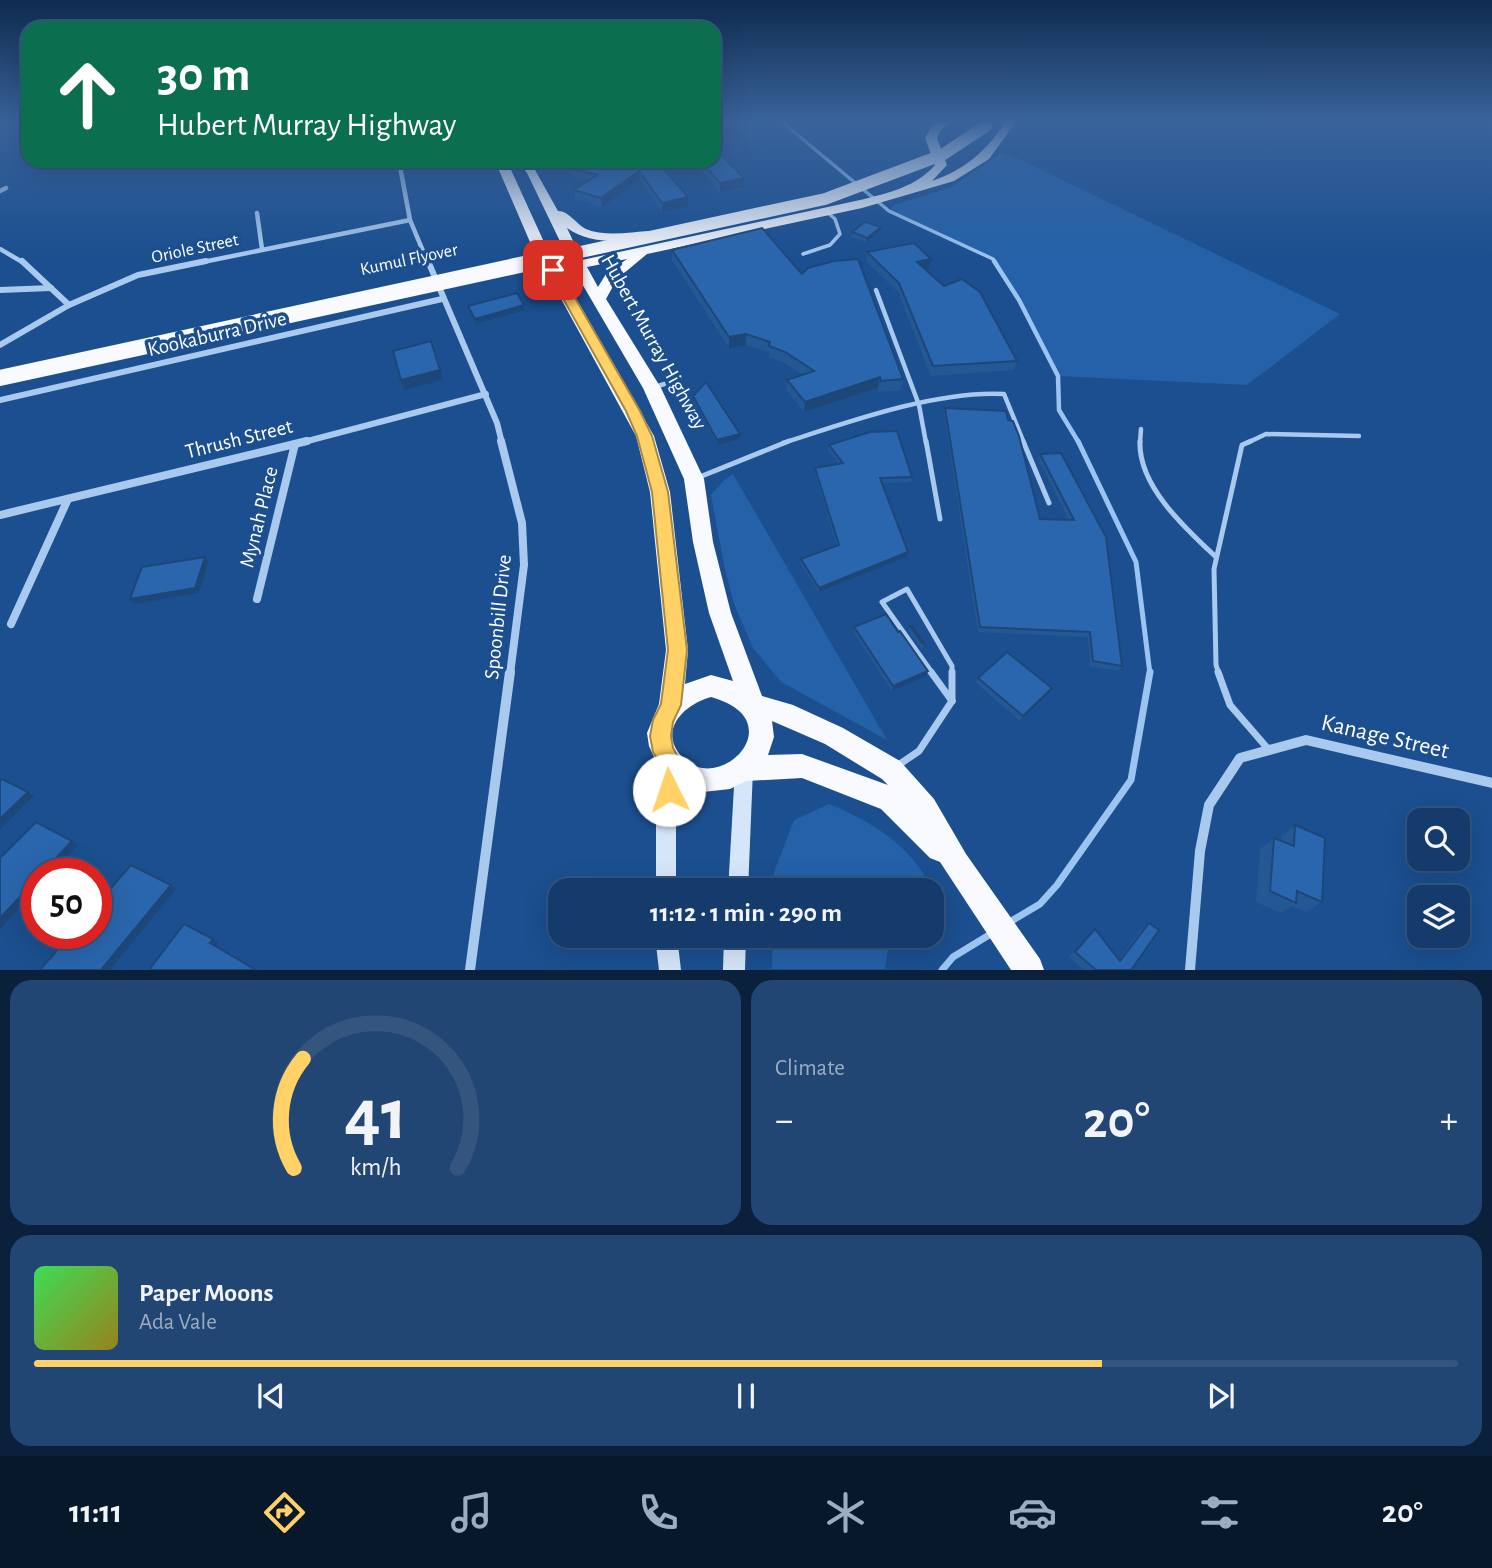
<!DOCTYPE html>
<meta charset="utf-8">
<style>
:root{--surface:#143b6b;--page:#214673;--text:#f1f3f6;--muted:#9dadc1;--line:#33557e;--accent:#ffd166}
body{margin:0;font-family:"Alegreya Sans",sans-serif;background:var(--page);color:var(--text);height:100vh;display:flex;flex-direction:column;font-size:26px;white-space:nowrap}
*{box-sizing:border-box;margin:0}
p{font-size:23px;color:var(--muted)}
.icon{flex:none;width:38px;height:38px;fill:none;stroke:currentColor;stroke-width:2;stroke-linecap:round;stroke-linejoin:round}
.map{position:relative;height:970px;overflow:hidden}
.side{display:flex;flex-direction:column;gap:10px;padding:10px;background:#0b203b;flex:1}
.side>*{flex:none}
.top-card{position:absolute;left:21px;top:21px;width:700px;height:147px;border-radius:21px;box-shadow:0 7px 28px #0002,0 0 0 2px var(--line);background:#0b6e4f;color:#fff;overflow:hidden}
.tools{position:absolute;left:1407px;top:808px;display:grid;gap:14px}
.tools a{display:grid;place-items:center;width:63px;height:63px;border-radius:14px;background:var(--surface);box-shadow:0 7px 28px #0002,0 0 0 2px var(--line);font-size:35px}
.speed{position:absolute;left:21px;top:858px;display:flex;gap:14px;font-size:35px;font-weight:700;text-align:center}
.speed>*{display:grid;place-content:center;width:91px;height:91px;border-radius:50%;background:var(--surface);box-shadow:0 7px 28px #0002,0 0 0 2px var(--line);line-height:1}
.speed .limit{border:10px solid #d22;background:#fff;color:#111}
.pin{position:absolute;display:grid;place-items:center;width:60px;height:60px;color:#fff;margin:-30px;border-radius:14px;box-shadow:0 4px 10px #0006}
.me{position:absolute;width:77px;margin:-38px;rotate:356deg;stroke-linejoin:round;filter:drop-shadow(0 0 5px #0008)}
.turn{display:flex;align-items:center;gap:24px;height:147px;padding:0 21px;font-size:32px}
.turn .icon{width:91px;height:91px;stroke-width:2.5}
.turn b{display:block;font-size:49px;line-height:60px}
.big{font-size:52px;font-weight:700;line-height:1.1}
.side .tile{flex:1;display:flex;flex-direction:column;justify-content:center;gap:10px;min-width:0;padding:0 24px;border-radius:21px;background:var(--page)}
.side .dial{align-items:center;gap:0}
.dial svg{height:182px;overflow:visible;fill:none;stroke:var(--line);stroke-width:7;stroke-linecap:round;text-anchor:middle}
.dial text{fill:var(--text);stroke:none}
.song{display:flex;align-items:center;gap:21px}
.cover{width:84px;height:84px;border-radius:10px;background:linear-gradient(135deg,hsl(130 70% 55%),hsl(50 70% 35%))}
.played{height:7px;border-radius:4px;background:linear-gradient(90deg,var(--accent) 75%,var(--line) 75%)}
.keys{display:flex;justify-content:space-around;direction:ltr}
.heat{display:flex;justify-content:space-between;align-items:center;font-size:38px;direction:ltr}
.side .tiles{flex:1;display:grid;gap:10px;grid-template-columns:1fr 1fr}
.tile:last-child{grid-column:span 2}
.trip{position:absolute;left:548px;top:878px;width:396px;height:70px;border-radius:21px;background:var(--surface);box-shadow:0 7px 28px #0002,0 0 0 2px var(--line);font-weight:700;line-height:70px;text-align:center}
.tabs{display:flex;height:112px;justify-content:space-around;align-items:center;background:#08182b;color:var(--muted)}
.tabs .icon{width:49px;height:49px}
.tabs .selected{color:var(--accent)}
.tabs b{font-size:32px;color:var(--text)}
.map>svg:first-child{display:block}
.green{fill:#2461a8}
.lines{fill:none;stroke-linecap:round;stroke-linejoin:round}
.stream-far3{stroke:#9cc4f0;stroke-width:3.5}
.stream-far2{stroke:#9cc4f0;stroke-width:4.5}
.stream-far1{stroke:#9cc4f0;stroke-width:5}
.stream{stroke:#9cc4f0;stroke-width:7}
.service-far3{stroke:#a9c9ee;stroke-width:3.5}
.service-far2{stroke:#a9c9ee;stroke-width:4.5}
.service-far1{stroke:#a9c9ee;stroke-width:5}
.service{stroke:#a9c9ee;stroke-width:7}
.minor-far3{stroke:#a9c9ee;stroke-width:4.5}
.minor-far2{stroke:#a9c9ee;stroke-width:6}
.minor-far1{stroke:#a9c9ee;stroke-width:8}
.minor{stroke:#a9c9ee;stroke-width:10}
.secondary{fill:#d6e6fa;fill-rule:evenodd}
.trunk{fill:#f8faff;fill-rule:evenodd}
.trunk-bridge-far1{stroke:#f8faff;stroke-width:12}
.trunk-bridge{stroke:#f8faff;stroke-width:16}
.wall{fill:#245895}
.shaded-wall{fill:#1d4779}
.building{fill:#2a66ad;stroke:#1d4779;stroke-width:2}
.route{fill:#ffd166;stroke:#a68842;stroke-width:2}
.labels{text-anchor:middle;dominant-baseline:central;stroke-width:7;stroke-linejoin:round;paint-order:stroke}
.far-street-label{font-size:18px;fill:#fff;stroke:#1b4f8f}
.street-label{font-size:21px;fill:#fff;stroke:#1b4f8f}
.near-street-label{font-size:24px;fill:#fff;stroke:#1b4f8f}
</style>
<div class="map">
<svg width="1492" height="970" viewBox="0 0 1492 970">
<rect width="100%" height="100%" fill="#1b4f8f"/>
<g class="green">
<polygon points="1001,153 1019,159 1340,314 1247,385 1058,376 1019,300 993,259 889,211 894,205 952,187"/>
<polygon points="733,474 887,740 781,682 753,648 734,604 724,565 711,495 725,479"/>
<path d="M829,804C868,820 900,839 924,874L915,891H774V872L794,820Z"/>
<polygon points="773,936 890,936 885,969 772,969"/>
</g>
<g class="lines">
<polyline class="stream-far3" points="782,122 889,211 993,259 996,263"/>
<polyline class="stream-far2" points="994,261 1019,300 1058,376 1059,410 1079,443"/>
<polyline class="stream-far1" points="1078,441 1136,562 1150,674"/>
<g class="stream">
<polyline points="1008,923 1040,904 1057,885 1131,780 1150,672"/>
<polyline points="942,970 953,957 994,932"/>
</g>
<polyline class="service-far3" points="803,254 830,245 840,234 835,219 826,211"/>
<g class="service-far2">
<polyline points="876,290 919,405 926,443"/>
<polyline points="655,387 680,379"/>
<path d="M783,443C848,422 937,390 1004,394L1024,443"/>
<polyline points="1140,443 1141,429"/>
<polyline points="1247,443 1266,434 1359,436"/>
</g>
<g class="service-far1">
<polyline points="926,441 940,519"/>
<polyline points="1023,441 1049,503"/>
<path d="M1140,441C1138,486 1186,529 1216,557"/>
<polyline points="697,478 789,441"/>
<polyline points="933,674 882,602 907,589 952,666 952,674"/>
<polyline points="1219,674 1216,665 1214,569 1242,445 1251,441"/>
</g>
<g class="service">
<polyline points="931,672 952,701"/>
<polyline points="952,672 952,701"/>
<polyline points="1218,672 1230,705 1269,750"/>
<polyline points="897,766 919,751 952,701"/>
</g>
<g class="minor-far3">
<polyline points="399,161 410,220 428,263"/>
<polyline points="0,191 6,188"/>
<polyline points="257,213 262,249"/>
<polyline points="0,249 24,263"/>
<polyline points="198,263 410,220"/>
</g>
<g class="minor-far2">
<polyline points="22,261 69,305"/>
<polyline points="428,261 497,423 502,443"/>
<polyline points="0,290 51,288"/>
<polyline points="0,345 69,305 138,275 206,261"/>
<polyline points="0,400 442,299"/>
<polyline points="300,443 486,394"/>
</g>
<g class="minor-far1">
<polyline points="501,441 522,523 524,565 510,674"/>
<polyline points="0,515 307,441"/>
<polyline points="257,599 295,444"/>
<polyline points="11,624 68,499"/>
</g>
<g class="minor">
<polyline points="470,970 510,672"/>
<polyline points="1190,970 1200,851 1209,805 1240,758 1306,740 1492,783"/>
</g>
<g class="secondary">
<polygon points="672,757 679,760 681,766 676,814 676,891 656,891 656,814 663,766 665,760"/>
<polygon points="744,760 751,763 753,769 748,891 728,891 735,769 737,763"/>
<polygon points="655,936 677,936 681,970 659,970"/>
<polygon points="724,936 746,936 745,970 723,970"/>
</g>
<path class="trunk" d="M938,122H951L941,130L937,138L947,165L932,181C964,170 987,151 1005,122H1016L989,159L954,181L862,208L647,254L617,279L606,299L661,388L704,479L713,542L731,613L762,696L793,705L843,728L900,761L934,799L966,854L1040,959L1044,970H1011L940,862L930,858L881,809L802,778L746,781L730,789L703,792L676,784L659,768L649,746L647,733L659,704L666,650L650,492L636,436L530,242L495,161H507L544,242L654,436L670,492L688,650L685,684L711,675L733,681L709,613L693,542L684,479L643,388L574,270L568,271L561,267L570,262L527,173L518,161H530L558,211C569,211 576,224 586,229C605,237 630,232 650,231L657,235L650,239C622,240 592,246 567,228L582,260L860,200C888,193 916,187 935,165L925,138L932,126ZM627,259L606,274L598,287L587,267ZM711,697C798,721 713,803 678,752C660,726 688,703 711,697ZM772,721L825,744L882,779L888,785L802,754L768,755L774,737Z"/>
<polyline class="trunk-bridge-far1" points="530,263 825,199 942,155 986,126"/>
<polyline class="trunk-bridge" points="0,378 538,261"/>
</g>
<g class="wall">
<polygon points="714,122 745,122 747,127 747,136 719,139 714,131"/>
<polygon points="581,161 660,161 660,164 688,197 689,206 662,212 640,180 602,207 575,199 574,190 588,181 572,176 571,168"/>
<polygon points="693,161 714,161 744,187 720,192"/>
<polygon points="880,231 867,242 851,237 852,232"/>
<polygon points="672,250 802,274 903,379 901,390 879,392 878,388 804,412 787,391 787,380 803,375 784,363 769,357 769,352 746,345 729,348 672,260"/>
<polygon points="867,252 929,268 925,269 1017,361 1014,370 931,376 898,292 866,261"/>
<polygon points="693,396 740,434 740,439 718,445 693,401"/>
<polygon points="945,408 1008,420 1040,519 1069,520 1038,459 1040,454 1061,453 1122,666 1119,671 1090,666 1088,637 978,632 944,413"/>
<polygon points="829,445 912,477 911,482 882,483 908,552 907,557 819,592 801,564 801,559 837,546 815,473 815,468 839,464 828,450"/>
<polygon points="910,626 924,643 923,647 921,648 909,631"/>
<polygon points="854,627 926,676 892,691 853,632"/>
<polygon points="978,678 1052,688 1050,692 1020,721 976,683"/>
<polygon points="1295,825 1322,902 1306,912 1292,906 1281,913 1256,902 1260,849 1274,838 1281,840 1281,837"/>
<polygon points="1149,923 1131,970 1084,970 1069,957 1095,929 1119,960 1142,928"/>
</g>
<g class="shaded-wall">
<polygon points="747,127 747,136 719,139 719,131"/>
<polygon points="639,171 640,180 602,207 601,198"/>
<polygon points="744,178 744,187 720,192 720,183"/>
<polygon points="688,197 689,206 662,212 662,203"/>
<polygon points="881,227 880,231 867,242 867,238"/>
<polygon points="931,259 929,268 916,271 917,262"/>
<polygon points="524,305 525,310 476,324 475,319"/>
<polygon points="746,334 746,345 729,348 729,337"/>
<polygon points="431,341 443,380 404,390 401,380"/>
<polygon points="880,377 878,388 804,412 805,402"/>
<polygon points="740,434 740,439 718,445 717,440"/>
<polygon points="908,552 907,557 819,592 819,588"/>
<polygon points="205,557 208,562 199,593 135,604 130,599"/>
<polygon points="928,671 926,676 892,691 893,686"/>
<polygon points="1052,688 1050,692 1020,721 1023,716"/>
<polygon points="28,792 34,796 0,829 0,819"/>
<polygon points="72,841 78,845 52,873 42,873"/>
<polygon points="37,879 37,889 0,929 0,918"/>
<polygon points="171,885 176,889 110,970 101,970"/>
<polygon points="213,939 218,942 215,947 210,943"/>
</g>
<g class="building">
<polygon points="714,122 744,122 747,127 719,131"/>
<polygon points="714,147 744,178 720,183 700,161 714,161"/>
<polygon points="581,161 657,161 688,197 662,203 639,171 601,198 574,190 597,175 571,168"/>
<polygon points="865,222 881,227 867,238 852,232"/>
<polygon points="762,228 802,274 808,268 834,261 858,259 903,379 881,381 880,377 805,402 787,380 814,371 785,352 769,346 770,342 746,334 729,337 672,250"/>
<polygon points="914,243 931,259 917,262 944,286 962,279 980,292 1017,361 933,366 899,283 867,252"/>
<polygon points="517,293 524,305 475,319 468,306"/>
<polygon points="431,341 440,370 401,380 393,351"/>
<polygon points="706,382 740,434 717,440 693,396"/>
<polygon points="945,408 1006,411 1008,420 1013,421 1019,436 1040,519 1074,520 1040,454 1061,453 1106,537 1122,666 1093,661 1090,632 980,627"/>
<polygon points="897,431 912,477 880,478 908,552 819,588 801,559 839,545 815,468 843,463 829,445 870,432"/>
<polygon points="205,557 195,588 130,599 142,567"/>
<polygon points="886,614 898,632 900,631 928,671 893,686 854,627"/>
<polygon points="910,626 912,626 924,643 922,643"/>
<polygon points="1007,652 1052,688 1023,716 978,678"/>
<polygon points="2,779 28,792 0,819 0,780"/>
<polygon points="36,822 72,841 42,873 37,873 37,879 0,918 0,858"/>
<polygon points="1295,825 1325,838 1322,902 1297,891 1296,903 1270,891 1274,838 1294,846"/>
<polygon points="131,865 171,885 101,970 40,970 72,933 96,933 96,905"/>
<polygon points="1149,923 1159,930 1131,970 1096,970 1075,952 1095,929 1120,961"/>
<polygon points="184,924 213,939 210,943 256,970 149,970"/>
</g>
<linearGradient id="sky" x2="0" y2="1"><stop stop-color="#0f2b4f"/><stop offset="0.47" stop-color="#39639b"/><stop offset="1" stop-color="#39639b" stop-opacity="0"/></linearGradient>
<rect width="1492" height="258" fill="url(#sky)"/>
<polygon class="route" points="553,267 559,270 640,411 652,436 668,492 687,650 681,705 673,722 671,736 673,748 683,766 677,797 669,800 662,797 658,790 662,767 653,752 650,736 653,720 661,704 668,650 652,492 637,436 626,411 547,270"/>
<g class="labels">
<g class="far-street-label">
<text transform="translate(195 249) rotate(-12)">Oriole Street</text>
<text transform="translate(409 260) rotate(-12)">Kumul Flyover</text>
</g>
<g class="street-label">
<text transform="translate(217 334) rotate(-13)">Kookaburra Drive</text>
<text transform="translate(654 342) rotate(61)">Hubert Murray Highway</text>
<text transform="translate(239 439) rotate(-14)">Thrush Street</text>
<text transform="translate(259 517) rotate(-76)">Mynah Place</text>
<text transform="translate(498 617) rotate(-84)">Spoonbill Drive</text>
</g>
<g class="near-street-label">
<text transform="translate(1385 737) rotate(13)">Kanage Street</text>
</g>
</g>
</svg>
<div class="tools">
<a><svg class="icon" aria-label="search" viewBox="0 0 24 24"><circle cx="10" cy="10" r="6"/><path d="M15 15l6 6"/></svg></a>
<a><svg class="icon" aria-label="layers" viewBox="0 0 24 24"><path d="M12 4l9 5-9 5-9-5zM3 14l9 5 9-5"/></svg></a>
</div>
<div class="speed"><div class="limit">50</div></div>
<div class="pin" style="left:553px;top:270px;background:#d93025"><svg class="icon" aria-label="arrive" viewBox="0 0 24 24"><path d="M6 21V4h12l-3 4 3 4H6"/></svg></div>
<svg class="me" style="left:669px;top:790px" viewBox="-20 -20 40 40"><circle r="19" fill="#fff"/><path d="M0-13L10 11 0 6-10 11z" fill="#ffd166"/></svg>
<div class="trip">11:12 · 1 min · 290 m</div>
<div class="top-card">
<div class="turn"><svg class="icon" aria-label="ahead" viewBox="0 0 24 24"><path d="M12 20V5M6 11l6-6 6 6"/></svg><div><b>30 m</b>Hubert Murray Highway</div></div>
</div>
</div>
<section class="side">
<div class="tiles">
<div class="tile dial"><svg viewBox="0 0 100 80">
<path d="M14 69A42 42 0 1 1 86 69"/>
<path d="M14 69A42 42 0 0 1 18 21" stroke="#ffd166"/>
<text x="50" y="56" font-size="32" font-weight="700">41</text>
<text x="50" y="72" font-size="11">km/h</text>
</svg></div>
<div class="tile"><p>Climate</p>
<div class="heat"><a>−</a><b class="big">20°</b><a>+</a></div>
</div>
<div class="tile">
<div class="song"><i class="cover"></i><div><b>Paper Moons</b><p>Ada Vale</p></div></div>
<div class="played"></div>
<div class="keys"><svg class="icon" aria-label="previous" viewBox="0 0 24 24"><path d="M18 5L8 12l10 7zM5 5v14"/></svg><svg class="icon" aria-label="pause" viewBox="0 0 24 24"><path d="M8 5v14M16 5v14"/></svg><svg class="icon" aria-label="next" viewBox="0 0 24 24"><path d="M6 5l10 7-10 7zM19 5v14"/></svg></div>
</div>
</div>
</section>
<nav class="tabs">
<b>11:11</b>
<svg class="icon selected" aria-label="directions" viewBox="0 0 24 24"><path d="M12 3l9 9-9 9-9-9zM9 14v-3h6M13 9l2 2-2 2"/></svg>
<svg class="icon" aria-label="music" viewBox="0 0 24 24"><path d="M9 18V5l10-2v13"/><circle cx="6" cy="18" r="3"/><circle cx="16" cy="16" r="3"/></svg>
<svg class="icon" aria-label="phone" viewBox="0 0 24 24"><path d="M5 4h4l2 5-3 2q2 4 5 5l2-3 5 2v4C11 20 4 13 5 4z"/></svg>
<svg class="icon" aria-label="climate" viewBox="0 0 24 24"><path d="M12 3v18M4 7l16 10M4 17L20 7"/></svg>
<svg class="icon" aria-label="car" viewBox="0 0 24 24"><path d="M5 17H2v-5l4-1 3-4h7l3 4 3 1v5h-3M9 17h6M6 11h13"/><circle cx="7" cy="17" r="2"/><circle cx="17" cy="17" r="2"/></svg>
<svg class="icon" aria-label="filters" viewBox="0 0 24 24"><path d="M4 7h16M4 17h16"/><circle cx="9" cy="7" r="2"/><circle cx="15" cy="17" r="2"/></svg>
<b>20°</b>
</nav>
